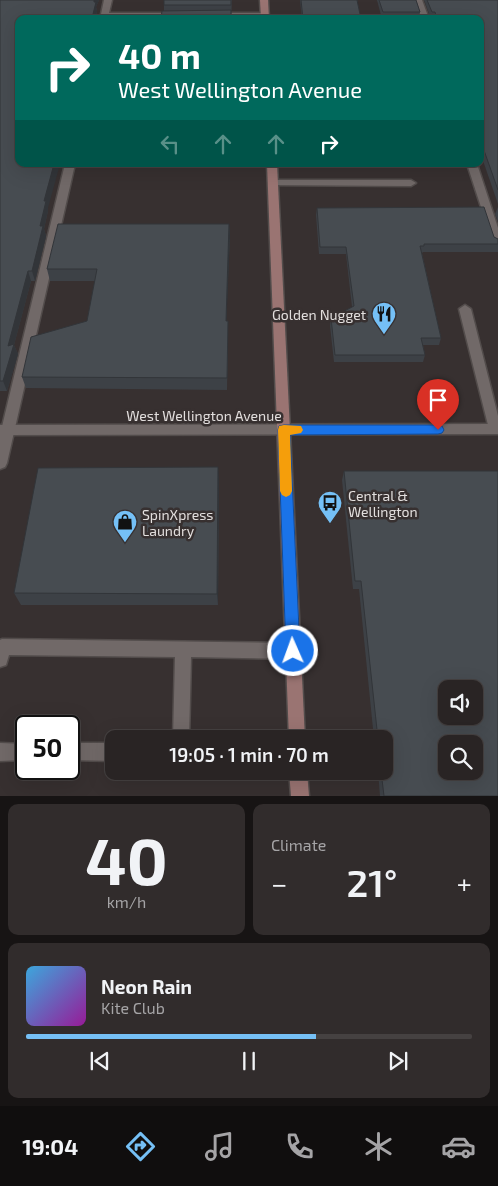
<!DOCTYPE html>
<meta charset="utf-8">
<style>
:root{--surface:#292424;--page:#312c2c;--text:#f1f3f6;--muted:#a5a4a6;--line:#454141;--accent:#75c0f6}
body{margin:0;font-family:"Exo 2",sans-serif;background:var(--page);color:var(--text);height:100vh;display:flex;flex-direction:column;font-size:19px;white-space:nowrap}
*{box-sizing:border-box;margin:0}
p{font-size:16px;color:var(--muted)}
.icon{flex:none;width:28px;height:28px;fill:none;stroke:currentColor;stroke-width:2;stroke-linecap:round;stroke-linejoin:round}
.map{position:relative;height:796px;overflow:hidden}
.details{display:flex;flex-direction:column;gap:8px;padding:8px;background:#171414;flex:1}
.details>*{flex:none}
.banner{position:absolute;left:15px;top:15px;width:469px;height:152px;border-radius:10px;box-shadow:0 5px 20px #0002,0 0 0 1px var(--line);background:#00695c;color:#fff;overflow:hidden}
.tools{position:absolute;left:438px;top:680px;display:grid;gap:10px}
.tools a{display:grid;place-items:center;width:45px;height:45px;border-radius:10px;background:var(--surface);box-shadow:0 5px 20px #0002,0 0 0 1px var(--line);font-size:25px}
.speed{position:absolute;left:15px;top:715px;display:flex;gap:10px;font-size:25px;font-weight:700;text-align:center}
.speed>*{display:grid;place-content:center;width:65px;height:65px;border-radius:50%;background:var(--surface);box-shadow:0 5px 20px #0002,0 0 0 1px var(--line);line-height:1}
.speed .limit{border:2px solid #111;border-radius:8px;background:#fff;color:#111}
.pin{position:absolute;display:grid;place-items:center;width:42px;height:42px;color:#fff;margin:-51px -21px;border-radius:50% 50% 50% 0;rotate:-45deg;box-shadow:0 0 5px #0007}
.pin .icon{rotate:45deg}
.me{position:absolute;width:55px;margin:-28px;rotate:358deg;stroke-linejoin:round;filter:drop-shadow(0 0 4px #0008)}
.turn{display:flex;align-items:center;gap:18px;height:105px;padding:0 20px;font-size:22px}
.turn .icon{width:65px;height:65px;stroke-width:2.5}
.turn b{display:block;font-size:35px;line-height:42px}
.lanes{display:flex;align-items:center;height:48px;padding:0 20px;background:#0003;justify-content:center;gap:25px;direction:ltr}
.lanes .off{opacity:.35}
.big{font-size:38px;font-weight:600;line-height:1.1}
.details .card{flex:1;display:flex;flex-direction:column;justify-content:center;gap:8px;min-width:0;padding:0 18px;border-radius:10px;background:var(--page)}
.details .dial{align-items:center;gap:0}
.dial b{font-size:65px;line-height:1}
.song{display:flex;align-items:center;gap:15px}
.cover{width:60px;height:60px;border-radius:8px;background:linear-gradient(135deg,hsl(200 70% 55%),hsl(300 70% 35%))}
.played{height:5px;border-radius:2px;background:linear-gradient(90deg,var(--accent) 65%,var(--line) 65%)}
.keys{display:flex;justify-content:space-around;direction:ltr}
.heat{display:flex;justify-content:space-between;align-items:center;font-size:28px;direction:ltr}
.details .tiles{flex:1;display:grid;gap:8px;grid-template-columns:1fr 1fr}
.card:last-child{grid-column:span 2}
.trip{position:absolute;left:105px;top:730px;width:288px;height:50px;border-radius:10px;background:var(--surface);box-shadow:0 5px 20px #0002,0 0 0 1px var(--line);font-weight:600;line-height:50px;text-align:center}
.menu{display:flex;height:80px;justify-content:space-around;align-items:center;background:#100e0e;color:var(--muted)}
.menu .icon{width:35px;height:35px}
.menu .on{color:var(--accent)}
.menu b{font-size:22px;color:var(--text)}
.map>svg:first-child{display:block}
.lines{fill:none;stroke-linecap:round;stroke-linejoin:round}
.service-casing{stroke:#524c4b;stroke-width:3}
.minor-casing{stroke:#524c4b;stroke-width:3}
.secondary-casing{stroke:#524c4b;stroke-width:3}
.service{fill:#716968;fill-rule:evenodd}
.minor{fill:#716968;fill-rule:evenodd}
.secondary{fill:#9a7472;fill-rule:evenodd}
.wall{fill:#3d4146}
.shaded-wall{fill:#323539}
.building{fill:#474c51;stroke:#323539;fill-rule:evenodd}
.route{fill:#1a73e8;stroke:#114b97}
.slow{fill:#f59e0b}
.labels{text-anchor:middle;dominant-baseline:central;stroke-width:5;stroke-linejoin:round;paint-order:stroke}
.poi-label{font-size:14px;fill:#e3dfde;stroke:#373030;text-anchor:start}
.street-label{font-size:14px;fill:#e3dfde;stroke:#373030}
</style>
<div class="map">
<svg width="498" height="796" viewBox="0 0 498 796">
<rect width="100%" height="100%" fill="#373030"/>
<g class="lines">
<defs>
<g id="service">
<polygon points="104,0 112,0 109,13 177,13 181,15 177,17 100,19"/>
<polygon points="414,0 422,0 429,19 421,19"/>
<polygon points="212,13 265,13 269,15 265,17 212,17"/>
<polygon points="65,164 75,164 7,463 5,467 0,469 0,435"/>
<polygon points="467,164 477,164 498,228 498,247 493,244"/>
<polygon points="272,180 411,180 416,183 411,186 269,185 269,181"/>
<polygon points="465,305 471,309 498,416 498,433 490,433 459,309"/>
<polygon points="2,639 293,643 299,645 301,651 299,657 293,659 191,657 189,739 173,739 175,657 9,655 6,665 0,667 0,640"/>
<polygon points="0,743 26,744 26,760 0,761"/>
<polygon points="114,743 114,761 69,760 69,743"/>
</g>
<polygon id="minor" points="498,424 498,434 0,435 0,425"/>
<g id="secondary">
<polygon points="260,0 268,0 269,19 261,19"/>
<polygon points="267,164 277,164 305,739 289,739"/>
<polygon points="289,771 307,771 309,796 291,796"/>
</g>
</defs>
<use href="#service" class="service-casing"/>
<use href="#minor" class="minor-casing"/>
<use href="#secondary" class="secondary-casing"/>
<use href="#service" class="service"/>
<use href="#minor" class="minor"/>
<use href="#secondary" class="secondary"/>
</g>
<g class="wall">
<polygon points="0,0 99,0 96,7 97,11 96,18 161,18 164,11 164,5 232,0 231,19 19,19 48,211 44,229 46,236 35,281 31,281 14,345 18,354 7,391 0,391"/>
<polygon points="300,0 357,0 361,19 302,19"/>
<polygon points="377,0 416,0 420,12 419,19 382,19"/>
<polygon points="424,0 498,0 498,204 480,152 480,19 431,19"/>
<polygon points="498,207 498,222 495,214"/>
<polygon points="317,208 494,237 498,239 498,252 423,252 422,253 441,338 439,345 423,345 425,355 423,362 334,362 330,326 331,318 352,307 346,254 319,254 316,215"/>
<polygon points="229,224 230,236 226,321 228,333 227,390 26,388 22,377 87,321 95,281 50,281 47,269"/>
<polygon points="344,471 498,796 380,796 378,771 384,771 384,739 374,739 359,589 353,589 342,480"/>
<polygon points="219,480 218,605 21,605 14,593"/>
</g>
<g class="shaded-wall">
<polygon points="94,0 99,0 96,7 97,11 96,19 92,19"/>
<polygon points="54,164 60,164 48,208 48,211 44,229 46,236 35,281 32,271 44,201"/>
<polygon points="229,224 230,236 226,333 226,321"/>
<polygon points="28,271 31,281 14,345 18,354 7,391 3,381 8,346"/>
<polygon points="218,467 219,480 218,605 217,594"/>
</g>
<g class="building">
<polygon points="0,0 94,0 94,2 96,2 92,18 161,18 162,11 231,10 231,19 19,19 19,164 54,164 44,201 46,201 40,226 43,226 32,271 28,271 8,346 14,344 3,381 0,381"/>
<rect x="164" y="0" width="67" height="5"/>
<polygon points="301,0 357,0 361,19 303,19"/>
<polygon points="379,0 416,0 420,12 383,12"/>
<polygon points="427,0 498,0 498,190 480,139 480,19 437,19 435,12 432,12"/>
<polygon points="484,207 494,237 498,239 498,244 424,244 424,246 420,246 441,338 421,338 425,355 335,355 331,318 354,306 346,247 320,247 317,208"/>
<polygon points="58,224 229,224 226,321 228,321 227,378 22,377 31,337 87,321 97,269 47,269"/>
<polygon points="218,467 217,594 14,593 38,468"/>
<path d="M344,471H498V796H384L381,771H384V739H378L361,581H355ZM446,689H474V716H446ZM446,744H474V771H446Z"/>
</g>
<polygon class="route" points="284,425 438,425 442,426 444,430 442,433 438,434 290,435 300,651 298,656 293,658 288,656 286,651 278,430 279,426"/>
<polygon class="slow" points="284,425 301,426 303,430 301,433 290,435 292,491 290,495 286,497 282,495 280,491 278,430 279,426"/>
<defs>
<symbol id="restaurant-pin" viewBox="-11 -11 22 30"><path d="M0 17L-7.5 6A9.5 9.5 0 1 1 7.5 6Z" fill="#75c0f6" stroke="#373030"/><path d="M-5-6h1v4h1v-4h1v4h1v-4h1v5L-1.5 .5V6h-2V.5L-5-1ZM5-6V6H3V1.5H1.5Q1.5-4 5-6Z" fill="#111"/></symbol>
<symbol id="bus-pin" viewBox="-11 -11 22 30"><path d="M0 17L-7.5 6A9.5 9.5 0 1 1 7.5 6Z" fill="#75c0f6" stroke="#373030"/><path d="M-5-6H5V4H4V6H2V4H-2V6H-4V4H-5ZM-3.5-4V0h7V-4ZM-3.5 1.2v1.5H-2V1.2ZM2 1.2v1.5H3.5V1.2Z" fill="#111"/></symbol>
<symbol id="shop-pin" viewBox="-11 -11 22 30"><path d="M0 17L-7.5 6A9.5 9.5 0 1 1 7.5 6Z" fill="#75c0f6" stroke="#373030"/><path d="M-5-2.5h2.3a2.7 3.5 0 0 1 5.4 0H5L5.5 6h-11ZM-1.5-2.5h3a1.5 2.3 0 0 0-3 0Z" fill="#111"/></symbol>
</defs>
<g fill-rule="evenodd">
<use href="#restaurant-pin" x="370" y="300" width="28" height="38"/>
<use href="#bus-pin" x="316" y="489" width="28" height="38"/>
<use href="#shop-pin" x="111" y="508" width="28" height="38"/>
</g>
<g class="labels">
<g class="poi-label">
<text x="366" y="314" text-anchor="end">Golden Nugget</text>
<text x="348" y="495">Central &amp;<tspan x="348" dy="16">Wellington</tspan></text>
<text x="142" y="514">SpinXpress<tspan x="142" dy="16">Laundry</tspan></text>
</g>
<g class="street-label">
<text x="204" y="415">West Wellington Avenue</text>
</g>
</g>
</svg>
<div class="tools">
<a><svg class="icon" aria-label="sound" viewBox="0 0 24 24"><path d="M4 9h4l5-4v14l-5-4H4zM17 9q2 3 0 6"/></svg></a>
<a><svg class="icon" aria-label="search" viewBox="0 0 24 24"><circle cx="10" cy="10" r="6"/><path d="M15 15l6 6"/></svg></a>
</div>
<div class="speed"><div class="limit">50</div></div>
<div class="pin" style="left:438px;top:430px;background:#d93025"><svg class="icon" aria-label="arrive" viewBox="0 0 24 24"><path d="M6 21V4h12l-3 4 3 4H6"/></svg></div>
<svg class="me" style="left:293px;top:651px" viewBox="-20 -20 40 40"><circle r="17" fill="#1a73e8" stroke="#fff" stroke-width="3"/><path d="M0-11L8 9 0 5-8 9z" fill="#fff"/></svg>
<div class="trip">19:05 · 1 min · 70 m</div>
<div class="banner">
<div class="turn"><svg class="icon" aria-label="right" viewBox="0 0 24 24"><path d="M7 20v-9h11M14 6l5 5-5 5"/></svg><div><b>40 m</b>West Wellington Avenue</div></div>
<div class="lanes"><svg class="icon off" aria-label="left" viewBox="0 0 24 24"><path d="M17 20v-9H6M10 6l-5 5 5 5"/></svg><svg class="icon off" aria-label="ahead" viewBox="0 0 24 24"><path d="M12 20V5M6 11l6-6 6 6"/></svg><svg class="icon off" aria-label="ahead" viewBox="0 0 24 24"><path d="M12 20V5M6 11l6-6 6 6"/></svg><svg class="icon" aria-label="right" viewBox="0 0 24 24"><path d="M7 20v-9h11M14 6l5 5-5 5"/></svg></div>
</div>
</div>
<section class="details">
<div class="tiles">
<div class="card dial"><b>40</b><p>km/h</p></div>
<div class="card"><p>Climate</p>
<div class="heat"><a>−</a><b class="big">21°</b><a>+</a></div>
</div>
<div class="card">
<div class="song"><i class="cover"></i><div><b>Neon Rain</b><p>Kite Club</p></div></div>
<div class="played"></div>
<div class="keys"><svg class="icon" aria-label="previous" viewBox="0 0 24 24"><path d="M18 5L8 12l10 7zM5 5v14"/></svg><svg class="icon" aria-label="pause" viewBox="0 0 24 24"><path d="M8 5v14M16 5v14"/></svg><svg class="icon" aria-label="next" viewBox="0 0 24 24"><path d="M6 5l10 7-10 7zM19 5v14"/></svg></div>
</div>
</div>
</section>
<nav class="menu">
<b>19:04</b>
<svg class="icon on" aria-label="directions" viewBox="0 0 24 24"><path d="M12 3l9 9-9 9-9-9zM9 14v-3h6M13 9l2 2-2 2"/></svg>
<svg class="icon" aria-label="music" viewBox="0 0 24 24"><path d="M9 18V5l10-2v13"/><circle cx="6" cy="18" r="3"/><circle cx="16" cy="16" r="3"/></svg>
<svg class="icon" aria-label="phone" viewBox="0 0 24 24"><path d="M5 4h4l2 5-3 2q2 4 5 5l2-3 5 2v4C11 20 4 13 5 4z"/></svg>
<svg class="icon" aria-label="climate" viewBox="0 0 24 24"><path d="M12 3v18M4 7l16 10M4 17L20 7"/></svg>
<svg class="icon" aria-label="car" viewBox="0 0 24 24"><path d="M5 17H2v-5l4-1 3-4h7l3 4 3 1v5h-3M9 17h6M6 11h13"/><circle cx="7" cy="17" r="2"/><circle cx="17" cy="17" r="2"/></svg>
</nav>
